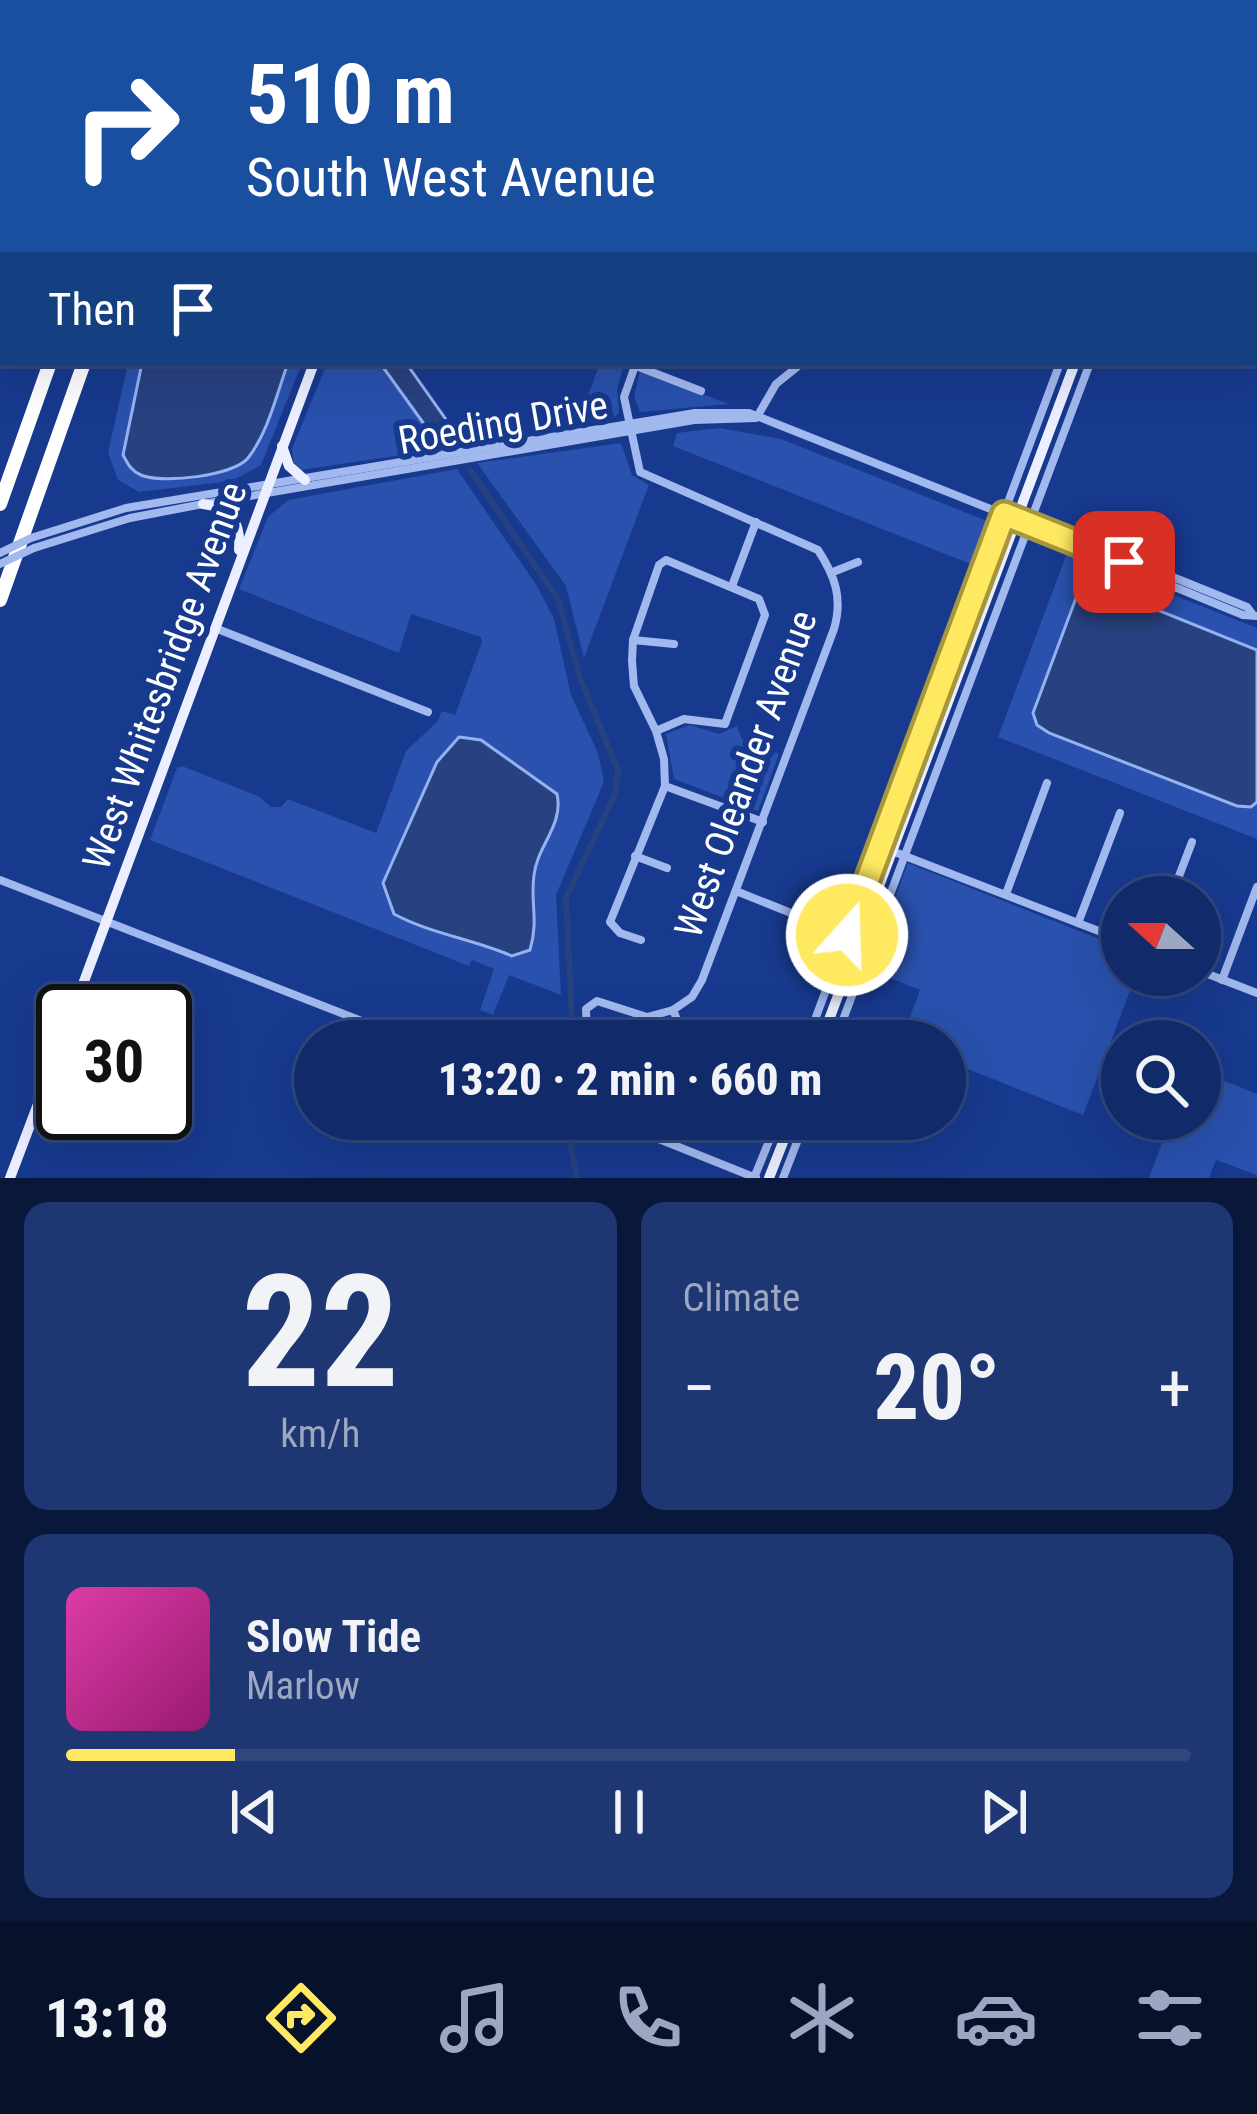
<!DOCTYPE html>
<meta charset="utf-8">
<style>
:root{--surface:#112b6a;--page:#1e3772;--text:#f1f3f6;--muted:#9ca7c1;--line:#30477e;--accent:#ffe961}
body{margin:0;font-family:"Roboto Condensed",sans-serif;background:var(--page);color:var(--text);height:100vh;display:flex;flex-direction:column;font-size:45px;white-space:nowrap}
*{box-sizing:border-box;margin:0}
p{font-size:39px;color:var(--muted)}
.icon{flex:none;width:66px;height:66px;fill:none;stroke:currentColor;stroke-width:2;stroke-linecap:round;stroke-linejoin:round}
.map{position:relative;height:1178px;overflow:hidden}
.side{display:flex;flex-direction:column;gap:24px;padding:24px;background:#09183a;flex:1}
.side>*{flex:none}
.banner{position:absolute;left:0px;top:0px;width:1257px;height:366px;box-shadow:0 12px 48px #0002,0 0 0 3px var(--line);background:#1a4fa0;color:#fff;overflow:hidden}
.needle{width:78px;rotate:291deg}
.controls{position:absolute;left:1101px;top:876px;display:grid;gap:24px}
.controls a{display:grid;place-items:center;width:120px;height:120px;border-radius:50%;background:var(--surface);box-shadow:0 12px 48px #0002,0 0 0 3px var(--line);font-size:60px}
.speed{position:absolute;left:36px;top:984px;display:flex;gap:24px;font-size:60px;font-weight:700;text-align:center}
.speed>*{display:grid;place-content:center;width:156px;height:156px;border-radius:50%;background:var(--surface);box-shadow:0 12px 48px #0002,0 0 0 3px var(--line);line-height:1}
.speed .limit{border:6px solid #111;border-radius:18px;background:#fff;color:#111}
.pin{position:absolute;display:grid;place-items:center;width:102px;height:102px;color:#fff;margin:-51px;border-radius:24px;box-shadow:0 6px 18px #0006}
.me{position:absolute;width:132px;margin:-66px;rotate:20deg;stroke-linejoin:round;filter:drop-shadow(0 0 9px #0008)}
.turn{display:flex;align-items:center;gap:42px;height:252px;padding:0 48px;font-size:54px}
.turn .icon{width:156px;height:156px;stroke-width:2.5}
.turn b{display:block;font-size:84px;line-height:102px}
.then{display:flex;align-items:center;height:114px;padding:0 48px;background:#0003;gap:24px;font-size:45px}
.big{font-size:90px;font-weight:800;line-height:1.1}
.side .widget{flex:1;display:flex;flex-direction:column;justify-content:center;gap:18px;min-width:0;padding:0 42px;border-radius:24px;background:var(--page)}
.side .dial{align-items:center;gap:0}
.dial b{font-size:156px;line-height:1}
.song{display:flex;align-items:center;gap:36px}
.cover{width:144px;height:144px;border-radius:18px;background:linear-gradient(135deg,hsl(320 70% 55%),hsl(320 70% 35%))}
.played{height:12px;border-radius:6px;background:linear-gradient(90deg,var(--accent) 15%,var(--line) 15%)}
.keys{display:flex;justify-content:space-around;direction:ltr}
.heat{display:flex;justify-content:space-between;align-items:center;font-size:66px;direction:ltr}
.side .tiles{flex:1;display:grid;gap:24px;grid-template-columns:1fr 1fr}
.widget:last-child{grid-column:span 2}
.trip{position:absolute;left:294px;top:1020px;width:672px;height:120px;border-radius:60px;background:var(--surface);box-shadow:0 12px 48px #0002,0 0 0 3px var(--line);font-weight:800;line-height:120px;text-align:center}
.tabs{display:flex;height:192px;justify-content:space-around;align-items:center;background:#07112a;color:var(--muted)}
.tabs .icon{width:84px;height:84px}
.tabs .active{color:var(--accent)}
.tabs b{font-size:54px;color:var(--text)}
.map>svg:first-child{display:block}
.green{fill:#2951ad}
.water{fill:#284181;stroke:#94b2f2;stroke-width:3}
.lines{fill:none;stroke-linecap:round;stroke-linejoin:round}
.canal{stroke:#284181;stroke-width:6}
.taxiway{stroke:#8b9cc6;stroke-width:16}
.runway{stroke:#8b9cc6;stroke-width:39}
.minor{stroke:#a2b9ef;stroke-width:8}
.major{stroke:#ebefff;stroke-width:10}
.highway{stroke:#fff;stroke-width:14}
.minor-bridge{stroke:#a2b9ef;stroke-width:8}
.route-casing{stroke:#a6973f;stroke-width:30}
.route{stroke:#ffe961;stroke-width:21}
.labels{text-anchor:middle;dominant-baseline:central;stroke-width:12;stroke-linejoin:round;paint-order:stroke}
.street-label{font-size:39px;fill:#fff;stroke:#17398e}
</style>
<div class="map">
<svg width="1257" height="1178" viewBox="0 0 1257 1178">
<rect width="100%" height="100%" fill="#17398e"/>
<g class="green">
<polygon points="128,363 302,363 261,465 232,481 139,492 118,480 108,453"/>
<polygon points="327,363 380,363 442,449 301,470 294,464 292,449"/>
<polygon points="600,363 624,365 617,389 619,412 616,416 578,423"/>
<polygon points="640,371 729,404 640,412 634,397"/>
<polygon points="719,428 781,439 992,523 978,567 673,446 677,433"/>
<polygon points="621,443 632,475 649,485 584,658 566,586 477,463"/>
<polygon points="457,469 537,586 554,619 571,695 598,753 604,782 556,895 561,995 509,975 493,1015 480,1010 494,969 472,960 469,966 150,840 177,768 182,766 258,796 271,807 281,807 288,799 376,833 406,751 437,722 442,711 455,715 482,642 481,637 411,614 399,653 239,589 268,517 288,500"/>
<polygon points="1067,553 1257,628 1257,839 998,737"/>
<polygon points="690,725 719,734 737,726 742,739 779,754 758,811 674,779 666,734"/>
<polygon points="908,863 1122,948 1122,975 1136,975 1083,1115 945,1060 945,1041 901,1041 920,990 868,969"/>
<polygon points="1200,1071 1257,1094 1257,1175 1216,1160 1209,1178 1149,1178 1171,1119 1200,1119"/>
</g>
<g class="water">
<path d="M142,363H288C277,393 268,433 248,458C234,476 162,484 141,475C131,471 128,464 123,455Z"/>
<polygon points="380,363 406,363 464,445 442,449"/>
<polygon points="1098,586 1257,650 1257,802 1251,807 1237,806 1049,733 1037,725 1033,713 1079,590"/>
<path d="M459,737L481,740L557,794C564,825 537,846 534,875C530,903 539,919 530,950L512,956C473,939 431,934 394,914L383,883L437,762Z"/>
</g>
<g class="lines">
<g class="canal">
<polyline points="470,470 558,599 580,678 618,770 615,794 566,898 573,1041"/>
<polyline points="569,1137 577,1178"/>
</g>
<g class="taxiway">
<polyline points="654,3 659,0"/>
<polyline points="760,3 762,0"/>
<polyline points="826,3 830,0"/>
</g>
<polyline class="runway" points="752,3 757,0"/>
<g class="minor">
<polyline points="1139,3 1140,0"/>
<polyline points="1195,3 1196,0"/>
<polyline points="1225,3 1226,0"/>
<polyline points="0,119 3,120"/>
<polyline points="1254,176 1257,168"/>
<polyline points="1254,229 1257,230"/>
<path d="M636,363L624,397L640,472L818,550C835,576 843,598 834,629L702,980L692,997L673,1010"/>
<polyline points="631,364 701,391"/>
<polyline points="757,417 776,384 802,363"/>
<polyline points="31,538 126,508 695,413 749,413 1154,574 1160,581 1243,615 1257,616"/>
<polyline points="34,548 130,518 203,504 694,420 756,418"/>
<polyline points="833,572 858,562"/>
<polyline points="1155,574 1163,573 1247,607 1253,615"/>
<polyline points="732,586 756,522"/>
<polyline points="215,628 428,712"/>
<polyline points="633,640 674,644"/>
<polyline points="665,786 763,822"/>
<polyline points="892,851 1122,940"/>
<polyline points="635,856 667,868"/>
<polyline points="0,880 413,1041"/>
<polyline points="736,891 846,935"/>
<polyline points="1006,894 1047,783"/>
<polyline points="1171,897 1192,842"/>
<polyline points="1078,923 1120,813"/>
<polyline points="641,940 620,933 610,922 665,786 664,759 656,731 634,686 632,661 633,640 659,565 666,560 759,599 765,615 725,724 684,719 656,731"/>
<polyline points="1200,971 1257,993"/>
<polyline points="1222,980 1257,887"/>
<polyline points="587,1041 586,1009 597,1001 647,1017 673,1010 683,1034"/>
<polyline points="807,1041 1060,363"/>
<polyline points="835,1041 1090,363"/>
<polyline points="609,1119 756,1178"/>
<polyline points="754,1178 778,1119"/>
<polyline points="783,1178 806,1119"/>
</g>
<g class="major">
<polyline points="450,3 451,0"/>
<polyline points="1209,3 1210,0"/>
<polyline points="282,446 289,466 305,480"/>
<path d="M203,504C231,507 241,522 239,550"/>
<polyline points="73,1011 314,363"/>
<polyline points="821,1041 1075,363"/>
<polyline points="10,1178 63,1038"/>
<polyline points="769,1178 792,1119"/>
</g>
<g class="highway">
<polyline points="177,3 178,0"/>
<polyline points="210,3 211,0"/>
<polyline points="0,504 50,363"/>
<polyline points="0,600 84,363"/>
</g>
<g class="minor-bridge">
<polyline points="0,553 31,538"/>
<polyline points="0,564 34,548"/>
</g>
</g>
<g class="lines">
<defs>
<polyline id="route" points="847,935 1004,514 1124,562"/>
</defs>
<use href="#route" class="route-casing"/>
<use href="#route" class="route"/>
</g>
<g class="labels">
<g class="street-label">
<text transform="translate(503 423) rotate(-10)">Roeding Drive</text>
<text transform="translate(165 676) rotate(-70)">West Whitesbridge Avenue</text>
<text transform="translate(746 774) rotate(-70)">West Oleander Avenue</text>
</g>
</g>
</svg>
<div class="controls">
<a><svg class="needle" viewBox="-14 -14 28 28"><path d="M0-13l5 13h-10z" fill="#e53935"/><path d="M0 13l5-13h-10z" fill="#9ca7c1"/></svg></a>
<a><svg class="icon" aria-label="search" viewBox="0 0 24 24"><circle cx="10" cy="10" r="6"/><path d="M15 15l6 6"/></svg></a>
</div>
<div class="speed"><div class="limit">30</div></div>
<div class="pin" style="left:1124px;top:562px;background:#d93025"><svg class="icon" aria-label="arrive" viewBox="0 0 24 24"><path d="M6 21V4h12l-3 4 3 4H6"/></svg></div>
<svg class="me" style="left:847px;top:935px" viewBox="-20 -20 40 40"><circle r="17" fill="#ffe961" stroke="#fff" stroke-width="3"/><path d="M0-11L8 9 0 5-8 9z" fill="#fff"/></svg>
<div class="trip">13:20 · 2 min · 660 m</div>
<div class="banner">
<div class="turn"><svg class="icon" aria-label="right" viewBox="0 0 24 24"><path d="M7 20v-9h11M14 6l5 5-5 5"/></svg><div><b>510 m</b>South West Avenue</div></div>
<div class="then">Then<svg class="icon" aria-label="arrive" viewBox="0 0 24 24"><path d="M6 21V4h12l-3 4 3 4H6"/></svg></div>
</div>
</div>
<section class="side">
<div class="tiles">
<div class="widget dial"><b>22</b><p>km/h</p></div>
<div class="widget"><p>Climate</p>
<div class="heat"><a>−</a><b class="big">20°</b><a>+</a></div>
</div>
<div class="widget">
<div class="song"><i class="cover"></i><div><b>Slow Tide</b><p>Marlow</p></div></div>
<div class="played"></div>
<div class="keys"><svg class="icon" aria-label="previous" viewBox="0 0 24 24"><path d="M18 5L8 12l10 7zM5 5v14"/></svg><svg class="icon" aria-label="pause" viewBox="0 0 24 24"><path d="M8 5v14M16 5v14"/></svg><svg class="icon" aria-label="next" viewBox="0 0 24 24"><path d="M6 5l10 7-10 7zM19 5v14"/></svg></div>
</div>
</div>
</section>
<nav class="tabs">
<b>13:18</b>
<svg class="icon active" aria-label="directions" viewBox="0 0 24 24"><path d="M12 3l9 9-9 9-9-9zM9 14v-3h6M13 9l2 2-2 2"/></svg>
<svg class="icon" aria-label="music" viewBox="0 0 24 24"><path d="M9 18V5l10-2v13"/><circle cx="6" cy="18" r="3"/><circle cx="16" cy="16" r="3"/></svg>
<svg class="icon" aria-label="phone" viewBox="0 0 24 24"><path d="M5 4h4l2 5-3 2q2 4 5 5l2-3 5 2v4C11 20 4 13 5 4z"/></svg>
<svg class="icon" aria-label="climate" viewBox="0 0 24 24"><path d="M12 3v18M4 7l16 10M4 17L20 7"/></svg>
<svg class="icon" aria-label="car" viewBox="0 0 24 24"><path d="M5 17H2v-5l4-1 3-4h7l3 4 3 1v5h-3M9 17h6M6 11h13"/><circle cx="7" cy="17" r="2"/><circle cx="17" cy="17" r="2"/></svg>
<svg class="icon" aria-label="filters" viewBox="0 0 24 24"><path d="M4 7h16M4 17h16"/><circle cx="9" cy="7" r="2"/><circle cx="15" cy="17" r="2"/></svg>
</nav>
